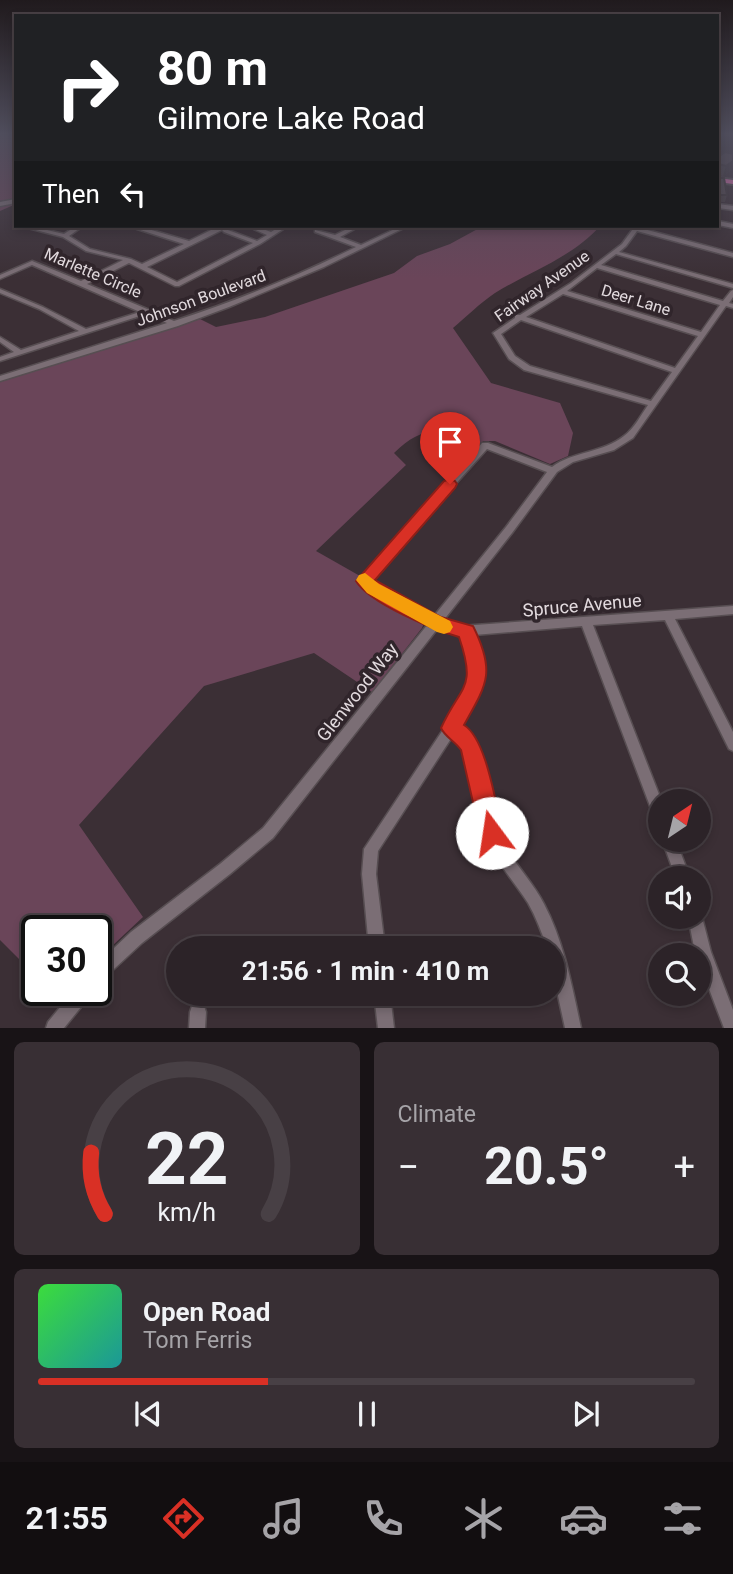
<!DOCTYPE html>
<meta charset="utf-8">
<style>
:root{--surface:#2c2328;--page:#382f34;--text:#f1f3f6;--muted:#a6a4a8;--line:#484045;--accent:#d93025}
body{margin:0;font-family:Roboto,sans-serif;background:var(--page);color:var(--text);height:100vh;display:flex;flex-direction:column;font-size:26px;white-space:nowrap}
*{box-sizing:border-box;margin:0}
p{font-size:23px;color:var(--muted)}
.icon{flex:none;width:38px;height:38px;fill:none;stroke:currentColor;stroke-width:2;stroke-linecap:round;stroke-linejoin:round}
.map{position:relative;height:1028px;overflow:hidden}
.drawer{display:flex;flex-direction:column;gap:14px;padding:14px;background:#181316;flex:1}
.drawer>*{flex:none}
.hud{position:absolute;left:14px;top:14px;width:705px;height:214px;border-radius:0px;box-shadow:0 4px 10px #0003,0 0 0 2px var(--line);background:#202124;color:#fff;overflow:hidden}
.needle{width:46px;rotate:35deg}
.tools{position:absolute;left:648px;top:789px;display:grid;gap:14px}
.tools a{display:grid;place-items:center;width:63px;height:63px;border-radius:50%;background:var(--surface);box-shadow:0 4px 10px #0003,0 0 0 2px var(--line);font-size:35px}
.speed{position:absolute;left:21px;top:915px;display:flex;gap:14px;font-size:35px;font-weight:700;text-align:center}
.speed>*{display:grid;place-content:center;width:91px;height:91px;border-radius:50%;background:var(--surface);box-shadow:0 4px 10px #0003,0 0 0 2px var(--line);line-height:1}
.speed .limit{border:4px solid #111;border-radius:10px;background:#fff;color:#111}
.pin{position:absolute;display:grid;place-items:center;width:60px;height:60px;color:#fff;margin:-72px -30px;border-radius:50% 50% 50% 0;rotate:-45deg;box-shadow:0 0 7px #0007}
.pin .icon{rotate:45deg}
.me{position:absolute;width:77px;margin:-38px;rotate:346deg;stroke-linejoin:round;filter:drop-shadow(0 0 5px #0008)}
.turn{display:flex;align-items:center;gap:24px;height:147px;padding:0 28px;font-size:32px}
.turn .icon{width:91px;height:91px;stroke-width:2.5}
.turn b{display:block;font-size:49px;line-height:60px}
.then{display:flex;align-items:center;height:66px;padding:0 28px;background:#0003;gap:14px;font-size:26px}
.big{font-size:52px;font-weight:700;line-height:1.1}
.drawer .card{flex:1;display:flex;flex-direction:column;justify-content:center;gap:10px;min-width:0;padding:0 24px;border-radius:10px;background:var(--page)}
.drawer .dial{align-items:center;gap:0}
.dial svg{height:182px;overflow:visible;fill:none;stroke:var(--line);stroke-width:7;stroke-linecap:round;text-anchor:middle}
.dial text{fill:var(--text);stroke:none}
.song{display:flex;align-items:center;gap:21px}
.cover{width:84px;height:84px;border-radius:10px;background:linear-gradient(135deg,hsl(120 70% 55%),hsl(180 70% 35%))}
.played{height:7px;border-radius:4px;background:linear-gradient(90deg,var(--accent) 35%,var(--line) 35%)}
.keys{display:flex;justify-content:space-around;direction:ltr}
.heat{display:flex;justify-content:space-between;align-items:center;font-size:38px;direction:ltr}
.drawer .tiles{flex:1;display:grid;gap:14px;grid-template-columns:1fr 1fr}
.card:last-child{grid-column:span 2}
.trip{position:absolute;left:166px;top:936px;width:399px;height:70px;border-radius:35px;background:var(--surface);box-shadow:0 4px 10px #0003,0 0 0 2px var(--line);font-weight:700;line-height:70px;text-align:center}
.tabs{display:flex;height:112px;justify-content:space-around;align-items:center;background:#120e10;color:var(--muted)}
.tabs .icon{width:49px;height:49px}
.tabs .current{color:var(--accent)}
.tabs b{font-size:32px;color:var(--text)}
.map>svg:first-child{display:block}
.green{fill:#6a4559}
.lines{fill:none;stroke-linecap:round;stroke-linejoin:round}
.minor-casing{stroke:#574e52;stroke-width:3}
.highway-casing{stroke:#574e52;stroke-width:4}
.minor{fill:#7b6e75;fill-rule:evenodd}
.highway{fill:#f477bf;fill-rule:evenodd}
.wall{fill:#493f44}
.shaded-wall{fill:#3c3337}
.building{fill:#55494f;stroke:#3c3337;stroke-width:2}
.route{fill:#d93025;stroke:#8d1f18;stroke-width:2}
.slow{fill:#f59e0b}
.labels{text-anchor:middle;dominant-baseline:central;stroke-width:7;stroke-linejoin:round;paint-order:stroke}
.far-street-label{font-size:16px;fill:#e2dade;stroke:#30252b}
.street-label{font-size:18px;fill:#e2dade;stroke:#30252b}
</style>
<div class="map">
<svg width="733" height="1028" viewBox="0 0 733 1028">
<rect width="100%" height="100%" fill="#3b2f35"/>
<g class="green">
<polygon points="0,135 16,135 16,204 0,211"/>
<path d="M483,226H600C573,257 529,272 495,293C480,303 466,317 453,328L491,383L560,403L573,433L568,456L550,464L495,441H483L480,445C442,430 425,423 394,453L406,465L316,551L360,576L358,585L420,619L424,623L422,628L372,692L314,653L204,686L79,825L143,917L96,961V931H37V977L0,940V381L200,319L216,327L265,317L394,273L417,256L450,244Z"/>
</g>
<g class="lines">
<defs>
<g id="minor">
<polygon points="16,199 16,203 0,206 0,202"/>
<polygon points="718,204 733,206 733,210 718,208"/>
<polygon points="718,221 733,224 733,228 718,225"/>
<path d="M20,226H30L64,234L76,226H83L69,236L90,249L131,259L142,264L184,244L131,227L130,226H138L189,241L219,226H229L227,228L228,230L257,241L267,235L247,226H255L271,232L281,226H288L260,244L179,286H175L129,263L87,284L147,309L151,310L152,312L174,321C236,301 297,276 356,247L315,232V230L335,235L353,226H360L340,237L361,245L401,226H408L324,267L229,307L178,326L0,381V376L167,323L146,314L0,361V357L14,352L0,342V337L21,350L79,331L39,309L0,293V289L43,307L86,329L140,312L32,265L0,279V275L32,261L81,281L123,260L86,251L63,237ZM222,230L224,232L253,243L177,282L147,267Z"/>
<path d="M635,226H641L640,228L733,253V257L637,231L626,246L619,252L733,284V288L616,254L601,265L723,301L731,291L733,290V297L729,303L733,304V308L726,306L633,438L614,450L573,462L557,472L512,533L443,621L461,626L733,606V614L675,619L733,732V751L729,749L665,620L593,625L662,802H660V820L655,819L653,814L582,626L474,635C491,678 482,690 458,727C491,754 485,800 500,836C511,861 532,880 544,904C564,942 572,986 581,1028H565L553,973V948H547C542,933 536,917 528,903C513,880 494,860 485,833C475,802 479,759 452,737L378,851L376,874L385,948H369L362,874L364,849L468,692C474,672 470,654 463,635L438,628L273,838L230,874L142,943L101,981L96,984V965L131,932L220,864L263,828L428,624L362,586L361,577L482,443H488L552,467C573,451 603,453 624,436C634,429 641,415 648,405L524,370L509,359L493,333L515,318V315H520L571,283L622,244ZM597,268L720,305L701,332L567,291ZM563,294L698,336L675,368L526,317ZM521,320L672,372L651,401L530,366L515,356L501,334ZM487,449L547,472L506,527L434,616L371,581V578Z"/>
<polygon points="662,840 676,840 690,878 676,878"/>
<polygon points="698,911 702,917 711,952 733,1010 733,1028 724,1028 698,960 698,956 695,952 688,917 698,917"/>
<polygon points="74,990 92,990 90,996 64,1028 46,1028 48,1022"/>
<polygon points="374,994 390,994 394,1028 378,1028"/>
<polygon points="198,1004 204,1006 206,1012 205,1028 189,1028 190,1012 192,1006"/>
</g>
<polygon id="highway" points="718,178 733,180 733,184 718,182"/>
</defs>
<use href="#minor" class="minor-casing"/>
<use href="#highway" class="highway-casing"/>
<use href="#minor" class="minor"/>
<use href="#highway" class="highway"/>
</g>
<g class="wall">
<polygon points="733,154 733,169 723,176 718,175 718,157"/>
<polygon points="718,178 727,195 725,202 718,202"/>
</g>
<polygon class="shaded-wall" points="733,161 733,169 723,176 726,166"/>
<g class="building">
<polygon points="725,152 733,154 733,161 726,166 718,164 718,157"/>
<polygon points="718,178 724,178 727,195 718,195"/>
</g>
<linearGradient id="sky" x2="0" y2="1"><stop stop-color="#201a1d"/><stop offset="0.48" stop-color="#4f4d5c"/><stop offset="1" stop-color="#4f4d5c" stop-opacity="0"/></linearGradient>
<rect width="733" height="279" fill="url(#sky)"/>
<path class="route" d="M450,479L455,481L457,484L455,488L375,580L441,617L473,626C496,672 487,684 464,725C487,739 496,807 503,833L500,841L492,844L484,841L480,833L461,750C455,741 445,737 441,728C461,684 477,690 459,637C434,630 369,603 356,581L444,481Z"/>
<polygon class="slow" points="365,573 379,584 450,621 453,627 450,632 444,634 437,632 367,593 356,580 359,575"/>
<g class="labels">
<g class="far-street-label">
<text transform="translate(93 273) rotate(23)">Marlette Circle</text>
<text transform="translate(542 286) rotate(-35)">Fairway Avenue</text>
<text transform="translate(201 298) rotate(-20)">Johnson Boulevard</text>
<text transform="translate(636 300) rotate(17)">Deer Lane</text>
</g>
<g class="street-label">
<text transform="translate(582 605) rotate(-5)">Spruce Avenue</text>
<text transform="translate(357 692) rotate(-52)">Glenwood Way</text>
</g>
</g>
</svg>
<div class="tools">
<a><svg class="needle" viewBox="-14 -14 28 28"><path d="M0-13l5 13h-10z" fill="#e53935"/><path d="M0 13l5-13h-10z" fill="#a6a4a8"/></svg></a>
<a><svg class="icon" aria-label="sound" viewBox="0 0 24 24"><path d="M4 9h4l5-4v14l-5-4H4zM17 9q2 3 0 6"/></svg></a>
<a><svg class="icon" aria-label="search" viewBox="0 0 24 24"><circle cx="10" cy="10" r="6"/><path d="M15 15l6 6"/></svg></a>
</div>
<div class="speed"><div class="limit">30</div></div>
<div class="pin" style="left:450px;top:484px;background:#d93025"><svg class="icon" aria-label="arrive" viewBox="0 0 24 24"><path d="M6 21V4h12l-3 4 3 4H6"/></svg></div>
<svg class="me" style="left:492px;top:833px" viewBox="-20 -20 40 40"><circle r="19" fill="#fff"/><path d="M0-13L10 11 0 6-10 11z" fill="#d93025"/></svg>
<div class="trip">21:56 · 1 min · 410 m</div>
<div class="hud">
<div class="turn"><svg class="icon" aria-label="right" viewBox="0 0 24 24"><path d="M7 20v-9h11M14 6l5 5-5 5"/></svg><div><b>80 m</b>Gilmore Lake Road</div></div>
<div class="then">Then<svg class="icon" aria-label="left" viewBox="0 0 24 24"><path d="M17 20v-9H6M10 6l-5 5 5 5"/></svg></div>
</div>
</div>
<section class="drawer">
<div class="tiles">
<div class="card dial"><svg viewBox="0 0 100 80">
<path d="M14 69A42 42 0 1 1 86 69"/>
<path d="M14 69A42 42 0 0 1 8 42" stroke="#d93025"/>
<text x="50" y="56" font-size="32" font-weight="700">22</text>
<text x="50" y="72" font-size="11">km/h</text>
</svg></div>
<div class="card"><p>Climate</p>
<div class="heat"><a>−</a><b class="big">20.5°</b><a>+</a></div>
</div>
<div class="card">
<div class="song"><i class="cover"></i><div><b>Open Road</b><p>Tom Ferris</p></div></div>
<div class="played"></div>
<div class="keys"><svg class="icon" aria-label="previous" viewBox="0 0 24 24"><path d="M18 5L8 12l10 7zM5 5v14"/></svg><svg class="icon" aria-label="pause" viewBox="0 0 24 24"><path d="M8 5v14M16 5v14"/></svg><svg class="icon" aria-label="next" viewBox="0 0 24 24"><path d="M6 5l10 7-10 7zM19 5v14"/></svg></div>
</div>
</div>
</section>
<nav class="tabs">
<b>21:55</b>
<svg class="icon current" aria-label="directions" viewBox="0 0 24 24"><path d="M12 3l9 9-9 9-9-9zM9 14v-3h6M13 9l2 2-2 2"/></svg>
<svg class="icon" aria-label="music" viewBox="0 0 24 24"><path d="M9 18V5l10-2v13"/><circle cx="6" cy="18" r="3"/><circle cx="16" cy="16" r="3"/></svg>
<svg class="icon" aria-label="phone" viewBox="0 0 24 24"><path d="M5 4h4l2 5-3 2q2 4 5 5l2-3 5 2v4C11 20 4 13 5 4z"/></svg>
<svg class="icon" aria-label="climate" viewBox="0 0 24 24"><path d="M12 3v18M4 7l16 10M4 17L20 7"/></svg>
<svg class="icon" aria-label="car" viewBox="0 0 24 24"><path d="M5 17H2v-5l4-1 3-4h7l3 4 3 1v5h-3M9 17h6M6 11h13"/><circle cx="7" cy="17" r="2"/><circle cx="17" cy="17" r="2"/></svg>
<svg class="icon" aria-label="filters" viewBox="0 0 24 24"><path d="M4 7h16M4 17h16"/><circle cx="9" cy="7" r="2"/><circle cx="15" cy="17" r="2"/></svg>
</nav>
